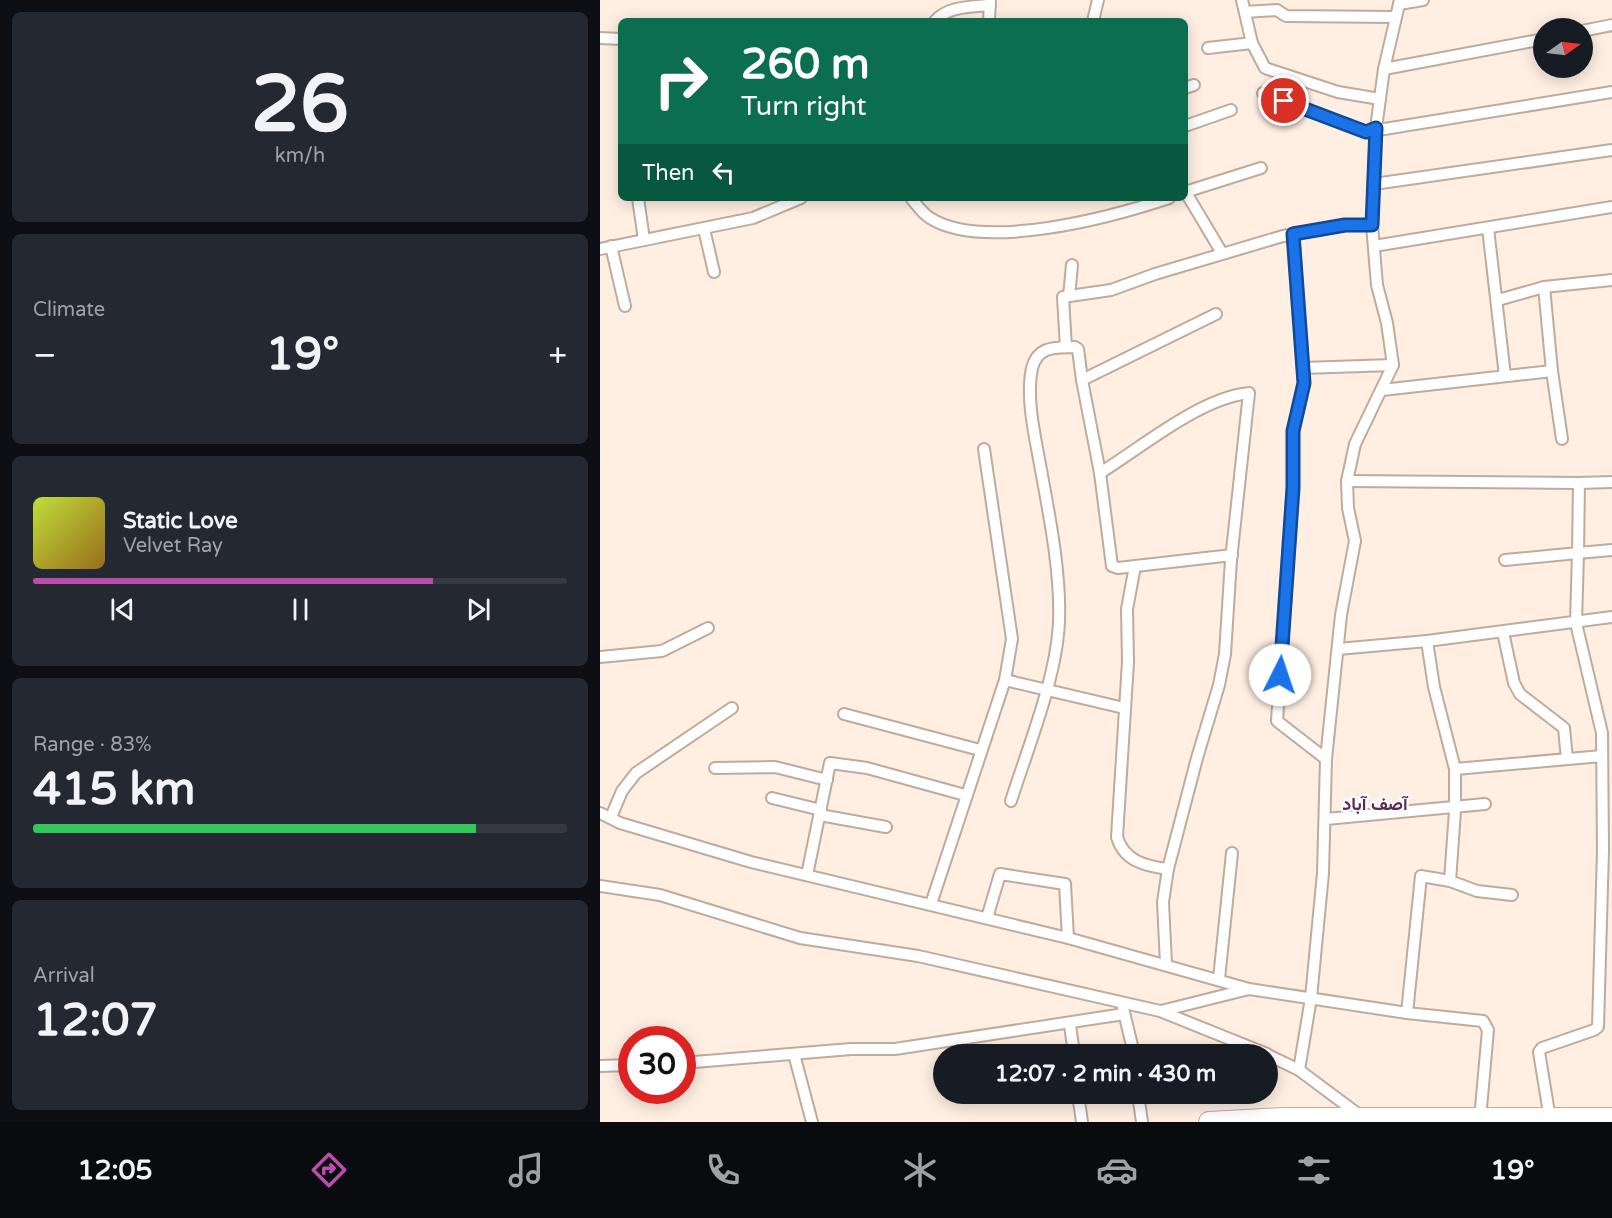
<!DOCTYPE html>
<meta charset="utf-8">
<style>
:root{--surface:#171b24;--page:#242831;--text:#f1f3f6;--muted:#9ea1a6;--line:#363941;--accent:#bc4daa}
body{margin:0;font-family:"Varela Round",Vazirmatn,sans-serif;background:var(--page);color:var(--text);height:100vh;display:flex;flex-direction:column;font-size:22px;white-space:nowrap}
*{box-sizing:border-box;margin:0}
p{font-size:20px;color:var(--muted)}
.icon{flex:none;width:33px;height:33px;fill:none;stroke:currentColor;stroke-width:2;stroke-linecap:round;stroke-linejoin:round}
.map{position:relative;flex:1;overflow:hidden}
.panel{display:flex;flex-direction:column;gap:12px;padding:12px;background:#0d0f14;width:600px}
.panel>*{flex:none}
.banner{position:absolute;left:18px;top:18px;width:570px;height:183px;border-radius:9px;box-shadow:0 3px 15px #0003;background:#0b6e4f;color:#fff;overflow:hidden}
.needle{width:39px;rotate:76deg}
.controls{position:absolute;left:933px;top:18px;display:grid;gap:12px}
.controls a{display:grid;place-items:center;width:60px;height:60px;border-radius:50%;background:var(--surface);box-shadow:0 3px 15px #0003;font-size:30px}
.speed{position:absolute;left:18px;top:1026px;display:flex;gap:12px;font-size:30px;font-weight:700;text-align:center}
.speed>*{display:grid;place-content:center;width:78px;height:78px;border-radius:50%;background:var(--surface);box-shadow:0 3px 15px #0003;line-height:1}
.speed .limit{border:9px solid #d22;background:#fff;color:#111}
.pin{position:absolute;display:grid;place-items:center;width:51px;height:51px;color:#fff;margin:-26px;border:3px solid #fff;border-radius:50%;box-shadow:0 2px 6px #0007}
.me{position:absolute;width:66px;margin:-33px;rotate:4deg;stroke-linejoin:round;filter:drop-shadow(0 0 4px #0008)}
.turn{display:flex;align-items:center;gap:21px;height:126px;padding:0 24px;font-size:27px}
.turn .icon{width:78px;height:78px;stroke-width:2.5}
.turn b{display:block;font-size:42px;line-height:51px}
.then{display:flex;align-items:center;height:57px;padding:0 24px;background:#0003;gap:12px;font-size:22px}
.big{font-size:45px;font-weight:700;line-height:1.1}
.panel .card{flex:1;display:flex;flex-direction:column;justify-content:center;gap:9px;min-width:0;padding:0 21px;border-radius:9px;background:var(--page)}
.panel .dial{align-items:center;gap:0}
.dial b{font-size:78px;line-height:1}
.song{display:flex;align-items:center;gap:18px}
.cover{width:72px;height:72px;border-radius:9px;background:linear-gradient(135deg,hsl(70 70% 55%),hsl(40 70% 35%))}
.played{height:6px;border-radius:3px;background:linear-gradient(90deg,var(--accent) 75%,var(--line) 75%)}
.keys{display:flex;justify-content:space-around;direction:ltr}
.heat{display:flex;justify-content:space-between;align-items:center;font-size:33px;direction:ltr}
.charge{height:9px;border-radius:4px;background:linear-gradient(90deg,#34c759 83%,var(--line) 0)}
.trip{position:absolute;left:333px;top:1044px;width:345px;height:60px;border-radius:30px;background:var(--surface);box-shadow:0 3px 15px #0003;font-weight:700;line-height:60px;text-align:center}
.tab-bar{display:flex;height:96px;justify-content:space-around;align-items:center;background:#090b0e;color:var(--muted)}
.tab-bar .icon{width:42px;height:42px}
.tab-bar .selected{color:var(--accent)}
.tab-bar b{font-size:27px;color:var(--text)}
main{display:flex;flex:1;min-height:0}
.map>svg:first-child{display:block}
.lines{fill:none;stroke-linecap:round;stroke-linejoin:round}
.street-casing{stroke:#bfab9c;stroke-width:14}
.highway-casing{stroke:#bfab9c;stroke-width:22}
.street{stroke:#fff;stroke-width:10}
.highway{stroke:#fff;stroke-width:20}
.route-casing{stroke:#114b97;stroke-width:15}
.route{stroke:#1a73e8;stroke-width:10}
.labels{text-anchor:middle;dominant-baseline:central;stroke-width:4.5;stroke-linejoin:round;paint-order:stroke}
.quarter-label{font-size:18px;font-weight:bold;fill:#5e2855;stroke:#fff}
</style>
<main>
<section class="panel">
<div class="card dial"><b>26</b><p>km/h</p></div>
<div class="card"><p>Climate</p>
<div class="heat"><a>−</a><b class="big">19°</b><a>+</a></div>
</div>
<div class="card">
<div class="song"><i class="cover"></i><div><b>Static Love</b><p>Velvet Ray</p></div></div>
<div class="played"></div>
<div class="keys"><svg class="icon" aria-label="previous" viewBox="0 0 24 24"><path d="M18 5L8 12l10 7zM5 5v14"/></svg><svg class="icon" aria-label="pause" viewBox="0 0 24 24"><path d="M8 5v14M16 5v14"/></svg><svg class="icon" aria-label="next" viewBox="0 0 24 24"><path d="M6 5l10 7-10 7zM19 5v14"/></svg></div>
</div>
<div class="card"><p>Range · 83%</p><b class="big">415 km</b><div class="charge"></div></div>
<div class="card"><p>Arrival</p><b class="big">12:07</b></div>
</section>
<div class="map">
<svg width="1012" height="1122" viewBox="0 0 1012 1122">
<rect width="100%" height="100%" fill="#ffeee2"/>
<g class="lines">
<defs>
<g id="street">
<polyline points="642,0 652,43 665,68 738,92 780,99"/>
<polyline points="799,4 823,0"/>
<polyline points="645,12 677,10 686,16 796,17"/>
<path d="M335,21C348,6 371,7 390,5"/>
<polyline points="389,21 390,0"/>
<polyline points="493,21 498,0"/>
<polyline points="982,31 1012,25"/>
<polyline points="0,38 21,39"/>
<polyline points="608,48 652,43"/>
<polyline points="784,69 944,39"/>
<polyline points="585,88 594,85"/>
<polyline points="663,93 766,132 1012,92"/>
<polyline points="585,126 631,110"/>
<polyline points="774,184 1012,150"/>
<polyline points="585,191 622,253"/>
<polyline points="585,192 661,168"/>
<polyline points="38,198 44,240"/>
<path d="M311,198C317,205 322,213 330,218C384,252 512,217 569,198"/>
<polyline points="888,228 905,376"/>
<polyline points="104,229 114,272"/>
<polyline points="693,234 704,383 693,431 693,488 677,721 726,759"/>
<polyline points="11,246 25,306"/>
<polyline points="774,246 1012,207"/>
<polyline points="0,249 153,218 201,198"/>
<polyline points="944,287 952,371"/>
<polyline points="469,296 472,265"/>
<polyline points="898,300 944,287 1012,280"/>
<polyline points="466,347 463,297 511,290 555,274 683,236 745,225 772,225"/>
<polyline points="703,368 793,365"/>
<polyline points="782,390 952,371 962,439"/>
<polyline points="500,473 512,566 518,568 632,555"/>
<polyline points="747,481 979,483"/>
<polyline points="905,560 978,553 979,483 1012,482"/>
<path d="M535,566L527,609L528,662L517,837C524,861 545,866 568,869"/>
<polyline points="903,632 914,683 920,694 964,728 967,759"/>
<polyline points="827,641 834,687 855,769 855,811 850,881"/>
<polyline points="738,649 827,641 1012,617"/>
<polyline points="0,657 62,651 108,628"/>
<polyline points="405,680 524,708"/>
<polyline points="244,714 380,750"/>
<polyline points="115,768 175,767 227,780"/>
<polyline points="855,769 1002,756"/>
<polyline points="172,798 221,810"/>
<path d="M411,801C428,747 457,677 459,621C461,570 448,509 439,459C434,432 426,396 432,368C438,345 456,348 475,347L478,349L482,380"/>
<polyline points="0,813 20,823 151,862 468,938 649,989"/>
<polyline points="220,815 286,827"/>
<polyline points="11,817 22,791 36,773 132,708"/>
<polyline points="726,819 885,804"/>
<polyline points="207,875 230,763 267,768 365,795"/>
<polyline points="0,886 60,895 200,938 318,956 560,1011 667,1054"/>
<polyline points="331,904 405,680 412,639 384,449"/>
<polyline points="387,918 400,874 465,884 468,938"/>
<path d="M566,964L563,902L568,869L597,758L619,685L625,654L631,560L649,393C600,398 542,447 500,473L482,380L616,314"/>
<polyline points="619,979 632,853"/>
<polyline points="523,1008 534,1054"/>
<polyline points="561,1011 649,989 807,1013 883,1021 888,1030 880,1119"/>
<polyline points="807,1013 821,876 850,881 877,891 912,895"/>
<polyline points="470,1025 474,1054"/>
<polyline points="194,1054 212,1122"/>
<polyline points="668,1055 699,1070 762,1117"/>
<polyline points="82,1063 251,1049 295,1049 524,1014"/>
<polyline points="0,1066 32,1065"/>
<polyline points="699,1070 711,998 723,873 726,759 741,615 755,541 748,508 747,481 755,444 793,365 787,323 777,285 772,225 776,128 784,69 800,0"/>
<polyline points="478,1094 482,1122"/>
<polyline points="538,1094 542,1122"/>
<polyline points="950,1119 939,1052 942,1048 994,1030 998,1027 1003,850 1002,733 976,623 978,553 1012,550"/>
</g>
<polyline id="highway" points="609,1122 682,1118 1012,1118"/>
</defs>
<use href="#street" class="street-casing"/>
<use href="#highway" class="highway-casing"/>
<use href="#street" class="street"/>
<use href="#highway" class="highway"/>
</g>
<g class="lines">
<defs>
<polyline id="route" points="680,675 693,488 693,431 704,383 693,234 745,225 772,225 776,128 766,132 684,101"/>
</defs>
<use href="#route" class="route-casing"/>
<use href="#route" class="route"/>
</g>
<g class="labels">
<g class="quarter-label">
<text x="775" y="804">آصف آباد</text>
</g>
</g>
</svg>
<div class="controls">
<a><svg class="needle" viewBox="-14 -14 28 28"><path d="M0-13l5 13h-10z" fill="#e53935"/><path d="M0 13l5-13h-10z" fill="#9ea1a6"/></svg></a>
</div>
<div class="speed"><div class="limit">30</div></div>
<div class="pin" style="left:684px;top:101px;background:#d93025"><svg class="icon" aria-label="arrive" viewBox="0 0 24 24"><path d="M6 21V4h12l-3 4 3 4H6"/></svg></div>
<svg class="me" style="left:680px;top:675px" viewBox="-20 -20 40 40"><circle r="19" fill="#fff"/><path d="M0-13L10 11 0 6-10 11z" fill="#1a73e8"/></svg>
<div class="trip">12:07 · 2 min · 430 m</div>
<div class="banner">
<div class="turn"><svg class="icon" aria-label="right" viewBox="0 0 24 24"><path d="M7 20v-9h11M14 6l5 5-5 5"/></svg><div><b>260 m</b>Turn right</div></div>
<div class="then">Then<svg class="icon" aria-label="left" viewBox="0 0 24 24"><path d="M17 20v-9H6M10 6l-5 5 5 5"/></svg></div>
</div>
</div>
</main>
<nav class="tab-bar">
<b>12:05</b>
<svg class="icon selected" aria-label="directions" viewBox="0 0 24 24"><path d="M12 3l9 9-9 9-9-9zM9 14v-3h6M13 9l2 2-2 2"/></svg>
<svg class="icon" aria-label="music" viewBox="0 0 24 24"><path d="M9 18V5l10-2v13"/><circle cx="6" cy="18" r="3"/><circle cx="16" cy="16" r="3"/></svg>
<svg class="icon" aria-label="phone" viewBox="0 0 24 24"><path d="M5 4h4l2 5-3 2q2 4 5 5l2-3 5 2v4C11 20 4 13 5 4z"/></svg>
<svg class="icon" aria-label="climate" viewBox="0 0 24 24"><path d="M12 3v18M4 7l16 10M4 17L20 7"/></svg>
<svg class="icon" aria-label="car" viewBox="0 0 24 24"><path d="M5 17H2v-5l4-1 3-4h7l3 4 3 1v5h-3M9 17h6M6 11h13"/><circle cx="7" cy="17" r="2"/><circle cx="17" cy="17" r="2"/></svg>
<svg class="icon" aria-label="filters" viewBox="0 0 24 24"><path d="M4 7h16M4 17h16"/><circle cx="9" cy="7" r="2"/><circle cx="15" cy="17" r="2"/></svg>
<b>19°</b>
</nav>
